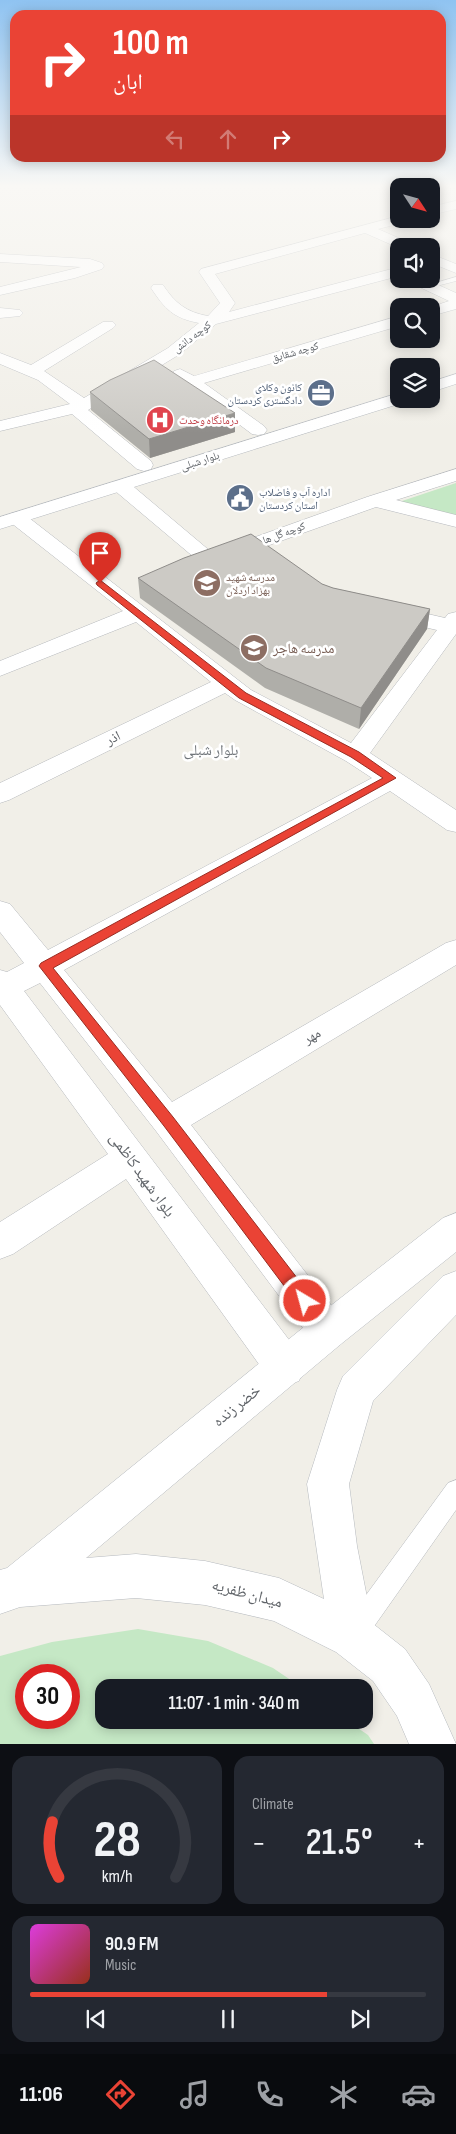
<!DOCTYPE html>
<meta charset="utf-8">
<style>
:root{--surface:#171b24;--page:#242831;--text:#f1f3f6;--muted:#9ea1a6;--line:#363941;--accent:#ea4335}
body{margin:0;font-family:"Sofia Sans Condensed","Noto Naskh Arabic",sans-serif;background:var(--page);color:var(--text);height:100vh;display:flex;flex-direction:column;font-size:19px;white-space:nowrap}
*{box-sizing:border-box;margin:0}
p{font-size:16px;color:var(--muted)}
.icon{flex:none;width:28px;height:28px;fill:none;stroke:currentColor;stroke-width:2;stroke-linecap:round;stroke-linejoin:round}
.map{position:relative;height:1744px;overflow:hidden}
.details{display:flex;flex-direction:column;gap:12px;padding:12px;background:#0d0f14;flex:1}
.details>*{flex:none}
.guide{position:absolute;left:10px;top:10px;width:436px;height:152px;border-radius:15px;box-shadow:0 2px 12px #0003;background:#ea4335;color:#fff;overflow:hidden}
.needle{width:32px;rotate:126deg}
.controls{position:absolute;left:390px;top:178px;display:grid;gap:10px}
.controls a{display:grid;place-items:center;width:50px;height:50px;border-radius:10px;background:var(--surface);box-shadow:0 2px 12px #0003;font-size:25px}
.speed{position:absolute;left:15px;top:1664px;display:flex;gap:10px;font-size:25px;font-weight:700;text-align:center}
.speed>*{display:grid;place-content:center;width:65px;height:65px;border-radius:50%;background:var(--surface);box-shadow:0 2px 12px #0003;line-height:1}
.speed .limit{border:8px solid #d22;background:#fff;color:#111}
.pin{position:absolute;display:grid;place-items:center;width:42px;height:42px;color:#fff;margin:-51px -21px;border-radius:50% 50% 50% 0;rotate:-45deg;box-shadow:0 0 5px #0007}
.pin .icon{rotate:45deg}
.me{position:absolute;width:55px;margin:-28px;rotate:323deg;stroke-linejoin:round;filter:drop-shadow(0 0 4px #0008)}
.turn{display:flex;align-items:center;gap:18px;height:105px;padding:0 20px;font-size:22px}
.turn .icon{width:65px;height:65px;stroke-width:2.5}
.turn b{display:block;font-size:35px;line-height:42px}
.lanes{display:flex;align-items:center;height:48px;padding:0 20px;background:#0003;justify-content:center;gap:25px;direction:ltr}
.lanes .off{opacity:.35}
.big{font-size:38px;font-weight:600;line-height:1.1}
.details .widget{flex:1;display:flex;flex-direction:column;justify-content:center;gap:8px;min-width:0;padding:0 18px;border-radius:15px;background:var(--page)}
.details .dial{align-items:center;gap:0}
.dial svg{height:130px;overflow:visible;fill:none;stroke:var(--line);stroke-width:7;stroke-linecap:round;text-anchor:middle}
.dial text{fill:var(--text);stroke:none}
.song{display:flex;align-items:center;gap:15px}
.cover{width:60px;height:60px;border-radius:8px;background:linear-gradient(135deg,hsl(300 70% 55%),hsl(10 70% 35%))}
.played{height:5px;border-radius:2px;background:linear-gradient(90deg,var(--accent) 75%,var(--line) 75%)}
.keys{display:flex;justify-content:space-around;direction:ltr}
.heat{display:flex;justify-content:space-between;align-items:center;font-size:28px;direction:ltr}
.details .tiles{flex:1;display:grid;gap:12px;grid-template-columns:1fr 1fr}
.widget:last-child{grid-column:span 2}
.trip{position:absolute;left:95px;top:1679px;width:278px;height:50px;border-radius:15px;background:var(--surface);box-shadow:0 2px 12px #0003;font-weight:600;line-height:50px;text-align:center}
.dock{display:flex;height:80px;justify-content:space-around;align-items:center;background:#090b0e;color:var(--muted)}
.dock .icon{width:35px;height:35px}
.dock .current{color:var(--accent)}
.dock b{font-size:22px;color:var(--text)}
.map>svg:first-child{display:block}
.green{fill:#c5e8c5;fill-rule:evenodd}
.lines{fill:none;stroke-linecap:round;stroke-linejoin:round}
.lane-casing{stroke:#b5b8bc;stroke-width:1}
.street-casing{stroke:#b5b8bc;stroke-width:1}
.secondary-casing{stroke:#b6babf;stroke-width:1}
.lane{fill:#fff;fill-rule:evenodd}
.street{fill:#fff;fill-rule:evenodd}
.secondary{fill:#fff;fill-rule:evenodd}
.wall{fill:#afaea9}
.shaded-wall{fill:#8f8d8a}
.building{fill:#cccac5;stroke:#8f8d8a}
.route{fill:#ea4335;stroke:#982c22}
.labels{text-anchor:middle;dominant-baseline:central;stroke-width:5;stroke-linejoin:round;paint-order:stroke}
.far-street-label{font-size:11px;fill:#5f6368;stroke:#fff}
.far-service-label{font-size:11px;fill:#4e5e75;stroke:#fff;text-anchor:end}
.far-health-label{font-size:11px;fill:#be3a42;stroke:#fff;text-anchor:start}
.far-education-label{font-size:11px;fill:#785e54;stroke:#fff;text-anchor:start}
.education-label{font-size:14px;fill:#785e54;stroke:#fff;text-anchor:start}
.street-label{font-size:14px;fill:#5f6368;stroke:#fff}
.neighbourhood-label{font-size:15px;fill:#70757a;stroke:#fff}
.near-street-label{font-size:16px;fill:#5f6368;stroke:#fff}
</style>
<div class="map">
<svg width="456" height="1744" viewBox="0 0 456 1744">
<rect width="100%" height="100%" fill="#f1efe8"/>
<g class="green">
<polygon points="456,483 456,520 393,504"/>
<path d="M138,1629L208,1641L273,1668L301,1687L104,1688V1720H346L368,1735L374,1744H0V1656L52,1642ZM26,1675H69V1718H26Z"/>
</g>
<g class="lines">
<defs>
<g id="lane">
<polygon points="456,277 456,281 429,288 425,286"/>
<polygon points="456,1480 456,1510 368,1635 359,1638 350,1635 347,1626 350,1617 448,1483"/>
</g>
<g id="street">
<polygon points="456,201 456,209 431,215 431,207"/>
<path d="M399,216V219H407L406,222L378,229L410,243L412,246H399V248L365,233L215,274L235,303L229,312L399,267V276L216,324L180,354L88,410L151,461L153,465L151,469L144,471L137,469L72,414L0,431V421L70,404L38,380L0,364V353L31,365L103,322H113L116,325L113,328L44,371L84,398L168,348L199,323C173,318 165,309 151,288L153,285H163C175,303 186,312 208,316L220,303L199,272L201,269Z"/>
<polygon points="0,254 90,259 102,263 104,266 102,269 75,278 0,295 0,287 81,267 0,262"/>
<polygon points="431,254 456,264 456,273 431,263"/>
<polygon points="407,279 425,279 456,293 456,309 431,316 431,307 449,301 409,282"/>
<polygon points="0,308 20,310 23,313 20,316 0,318"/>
<polygon points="399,316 399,326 204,383 264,426 267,430 264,434 258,435 252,434 172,374 174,371 180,369 194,376"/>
<polygon points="456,469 456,481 396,500 456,515 456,527 376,507 233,558 226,560 219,558 216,554 219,550 367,497"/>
<polygon points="121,480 128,482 216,556 219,560 216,564 209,566 202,564 114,490 112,486 114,482"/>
<polygon points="17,512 24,514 251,690 351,743 437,630 385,618 382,613 385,608 393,606 445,618 448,614 456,612 456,634 370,753 456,810 456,832 447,830 390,791 64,970 172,1102 446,943 456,940 456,965 191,1125 341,1318 347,1331 341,1344 328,1350 315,1344 156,1131 40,983 24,991 299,1353 304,1367 299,1381 285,1386 271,1381 126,1179 13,1254 0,1259 0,1222 108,1154 0,1005 0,970 7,972 24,963 0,932 0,901 10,904 48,950 372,778 346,761 235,700 225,693 9,800 0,803 0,783 211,682 136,622 0,676 0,661 123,611 10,522 7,518 10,514"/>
</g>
<g id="secondary">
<polygon points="456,374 456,384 431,392 431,382"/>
<polygon points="399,393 399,399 407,399 405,402 0,529 0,517"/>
<polygon points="456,1213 456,1252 341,1344 86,1558 136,1554 205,1561 279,1578 324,1599 307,1484 337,1390 343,1376 443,1276 456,1271 456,1315 373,1401 349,1484 357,1546 372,1623 405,1649 429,1684 456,1744 409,1744 397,1716 373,1681 336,1652 274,1621 205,1605 136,1598 20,1607 0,1614 0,1570 7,1568 315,1318 443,1218"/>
</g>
</defs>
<use href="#lane" class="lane-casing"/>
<use href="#street" class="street-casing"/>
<use href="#secondary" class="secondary-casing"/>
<use href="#lane" class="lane"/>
<use href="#street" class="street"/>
<use href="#secondary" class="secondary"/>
</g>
<g class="wall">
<polygon points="90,392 235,432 150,458 91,410"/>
<polygon points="138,578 322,584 333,588 430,609 427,629 359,729 265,688 140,598"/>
</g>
<g class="shaded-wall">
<polygon points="235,413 235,432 150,458 149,439"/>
<polygon points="430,609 427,629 359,729 361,708"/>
</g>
<g class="building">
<polygon points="154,360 235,413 149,439 90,392 110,380"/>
<polygon points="251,534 322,584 333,588 430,609 361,708 266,668 138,578 184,558"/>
</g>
<linearGradient id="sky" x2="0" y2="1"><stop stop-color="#8fc3f1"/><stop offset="0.43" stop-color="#f9f8f5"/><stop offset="1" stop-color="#f9f8f5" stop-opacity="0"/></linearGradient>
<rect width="456" height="433" fill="url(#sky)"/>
<polygon class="route" points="100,580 246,693 359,752 396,778 53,968 173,1117 311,1296 313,1301 311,1307 305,1309 300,1307 164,1126 39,966 41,963 383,778 351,757 239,698 97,585 96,583"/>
<defs>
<symbol id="office-disc" viewBox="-11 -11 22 22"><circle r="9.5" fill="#5c6f8a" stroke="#fff"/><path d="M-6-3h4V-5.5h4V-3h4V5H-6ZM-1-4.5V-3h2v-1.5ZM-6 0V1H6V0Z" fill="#fff"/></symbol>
<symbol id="hospital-disc" viewBox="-11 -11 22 22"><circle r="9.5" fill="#e0444e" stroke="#fff"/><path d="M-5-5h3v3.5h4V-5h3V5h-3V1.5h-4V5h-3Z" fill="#fff"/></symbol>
<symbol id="civic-disc" viewBox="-11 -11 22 22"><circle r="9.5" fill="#5c6f8a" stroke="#fff"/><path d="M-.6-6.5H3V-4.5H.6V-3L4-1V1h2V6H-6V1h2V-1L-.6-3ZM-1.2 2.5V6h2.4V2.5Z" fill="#fff"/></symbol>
<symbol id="school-disc" viewBox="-11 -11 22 22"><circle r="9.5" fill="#8d6e63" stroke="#fff"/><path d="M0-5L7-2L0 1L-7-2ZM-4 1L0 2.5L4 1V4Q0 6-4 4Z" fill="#fff"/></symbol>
</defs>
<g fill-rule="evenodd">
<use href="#office-disc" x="305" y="377" width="32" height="32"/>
<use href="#hospital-disc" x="144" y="404" width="32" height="32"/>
<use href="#civic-disc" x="224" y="482" width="32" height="32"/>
<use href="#school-disc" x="191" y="567" width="32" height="32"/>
<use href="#school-disc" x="238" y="632" width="32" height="32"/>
</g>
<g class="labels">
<g class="far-street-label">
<text transform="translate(192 337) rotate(-37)">کوچه دانش</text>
<text transform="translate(295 352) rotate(-16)">کوچه شقایق</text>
<text transform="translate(200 461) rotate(-18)">بلوار شبلی</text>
<text transform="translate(284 533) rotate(-20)">کوچه گل ها</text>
</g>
<g class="far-service-label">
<text x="302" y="387">کانون وکلای<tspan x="302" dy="13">دادگستری کردستان</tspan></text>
<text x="259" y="492" text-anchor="start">اداره آب و فاضلاب<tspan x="259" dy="13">استان کردستان</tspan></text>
</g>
<g class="far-health-label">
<text x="179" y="420">درمانگاه وحدت</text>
</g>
<g class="far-education-label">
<text x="226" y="577">مدرسه شهید<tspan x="226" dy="13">بهزاد اردلان</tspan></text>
</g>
<g class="education-label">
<text x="273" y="648">مدرسه هاجر</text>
</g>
<g class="street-label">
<text transform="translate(113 738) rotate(-26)">اذر</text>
<text transform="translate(312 1036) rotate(-31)">مهر</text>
</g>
<g class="neighbourhood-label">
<text x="211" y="750">بلوار شبلی</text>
</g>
<g class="near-street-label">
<text transform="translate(142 1175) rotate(54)">بلوار شهید کاظمی</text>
<text transform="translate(237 1406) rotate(-39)">خضر زنده</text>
<text transform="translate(247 1594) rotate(15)">میدان ظفریه</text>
</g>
</g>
</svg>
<div class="controls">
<a><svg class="needle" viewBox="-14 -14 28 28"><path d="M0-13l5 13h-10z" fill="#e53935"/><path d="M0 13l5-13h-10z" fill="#9ea1a6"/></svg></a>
<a><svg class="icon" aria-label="sound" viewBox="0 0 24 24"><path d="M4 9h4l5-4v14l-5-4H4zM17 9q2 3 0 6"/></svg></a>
<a><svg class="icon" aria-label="search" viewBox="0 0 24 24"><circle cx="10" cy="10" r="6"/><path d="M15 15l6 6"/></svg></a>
<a><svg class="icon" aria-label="layers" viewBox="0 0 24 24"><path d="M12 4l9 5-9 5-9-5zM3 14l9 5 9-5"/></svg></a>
</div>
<div class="speed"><div class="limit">30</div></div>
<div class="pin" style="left:100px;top:583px;background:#d93025"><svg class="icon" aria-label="arrive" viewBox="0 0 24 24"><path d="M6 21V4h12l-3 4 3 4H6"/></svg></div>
<svg class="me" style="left:305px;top:1301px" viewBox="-20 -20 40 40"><circle r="17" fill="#ea4335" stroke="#fff" stroke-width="3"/><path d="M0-11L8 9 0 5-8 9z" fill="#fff"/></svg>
<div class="trip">11:07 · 1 min · 340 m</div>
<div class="guide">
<div class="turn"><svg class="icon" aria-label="right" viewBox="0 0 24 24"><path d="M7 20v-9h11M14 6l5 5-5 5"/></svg><div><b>100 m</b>ابان</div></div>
<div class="lanes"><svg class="icon off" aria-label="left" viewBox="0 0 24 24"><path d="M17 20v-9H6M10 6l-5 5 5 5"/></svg><svg class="icon off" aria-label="ahead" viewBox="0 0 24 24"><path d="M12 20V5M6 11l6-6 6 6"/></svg><svg class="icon" aria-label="right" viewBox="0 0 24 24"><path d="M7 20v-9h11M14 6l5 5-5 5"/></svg></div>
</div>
</div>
<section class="details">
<div class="tiles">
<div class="widget dial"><svg viewBox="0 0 100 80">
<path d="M14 69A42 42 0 1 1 86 69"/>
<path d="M14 69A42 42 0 0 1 10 35" stroke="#ea4335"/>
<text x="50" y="56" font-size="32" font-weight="700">28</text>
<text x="50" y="72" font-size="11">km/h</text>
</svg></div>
<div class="widget"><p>Climate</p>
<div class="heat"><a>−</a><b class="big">21.5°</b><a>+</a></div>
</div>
<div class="widget">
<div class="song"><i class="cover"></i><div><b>90.9 FM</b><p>Music</p></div></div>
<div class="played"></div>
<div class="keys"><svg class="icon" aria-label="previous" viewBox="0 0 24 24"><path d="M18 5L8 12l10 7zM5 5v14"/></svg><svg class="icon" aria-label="pause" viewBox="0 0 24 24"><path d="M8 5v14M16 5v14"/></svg><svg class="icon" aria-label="next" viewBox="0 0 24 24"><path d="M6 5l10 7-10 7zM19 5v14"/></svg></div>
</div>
</div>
</section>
<nav class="dock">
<b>11:06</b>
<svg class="icon current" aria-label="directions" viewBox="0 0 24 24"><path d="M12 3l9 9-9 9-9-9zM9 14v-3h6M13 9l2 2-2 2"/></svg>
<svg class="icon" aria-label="music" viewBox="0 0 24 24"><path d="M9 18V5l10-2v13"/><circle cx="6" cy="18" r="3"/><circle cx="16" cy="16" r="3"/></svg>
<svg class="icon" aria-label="phone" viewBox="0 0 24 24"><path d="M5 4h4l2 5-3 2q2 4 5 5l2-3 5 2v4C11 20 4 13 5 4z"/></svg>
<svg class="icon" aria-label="climate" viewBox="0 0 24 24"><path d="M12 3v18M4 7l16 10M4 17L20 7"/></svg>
<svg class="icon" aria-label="car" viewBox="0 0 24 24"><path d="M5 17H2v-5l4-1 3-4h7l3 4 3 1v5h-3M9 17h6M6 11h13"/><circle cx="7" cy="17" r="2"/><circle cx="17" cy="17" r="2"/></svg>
</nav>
